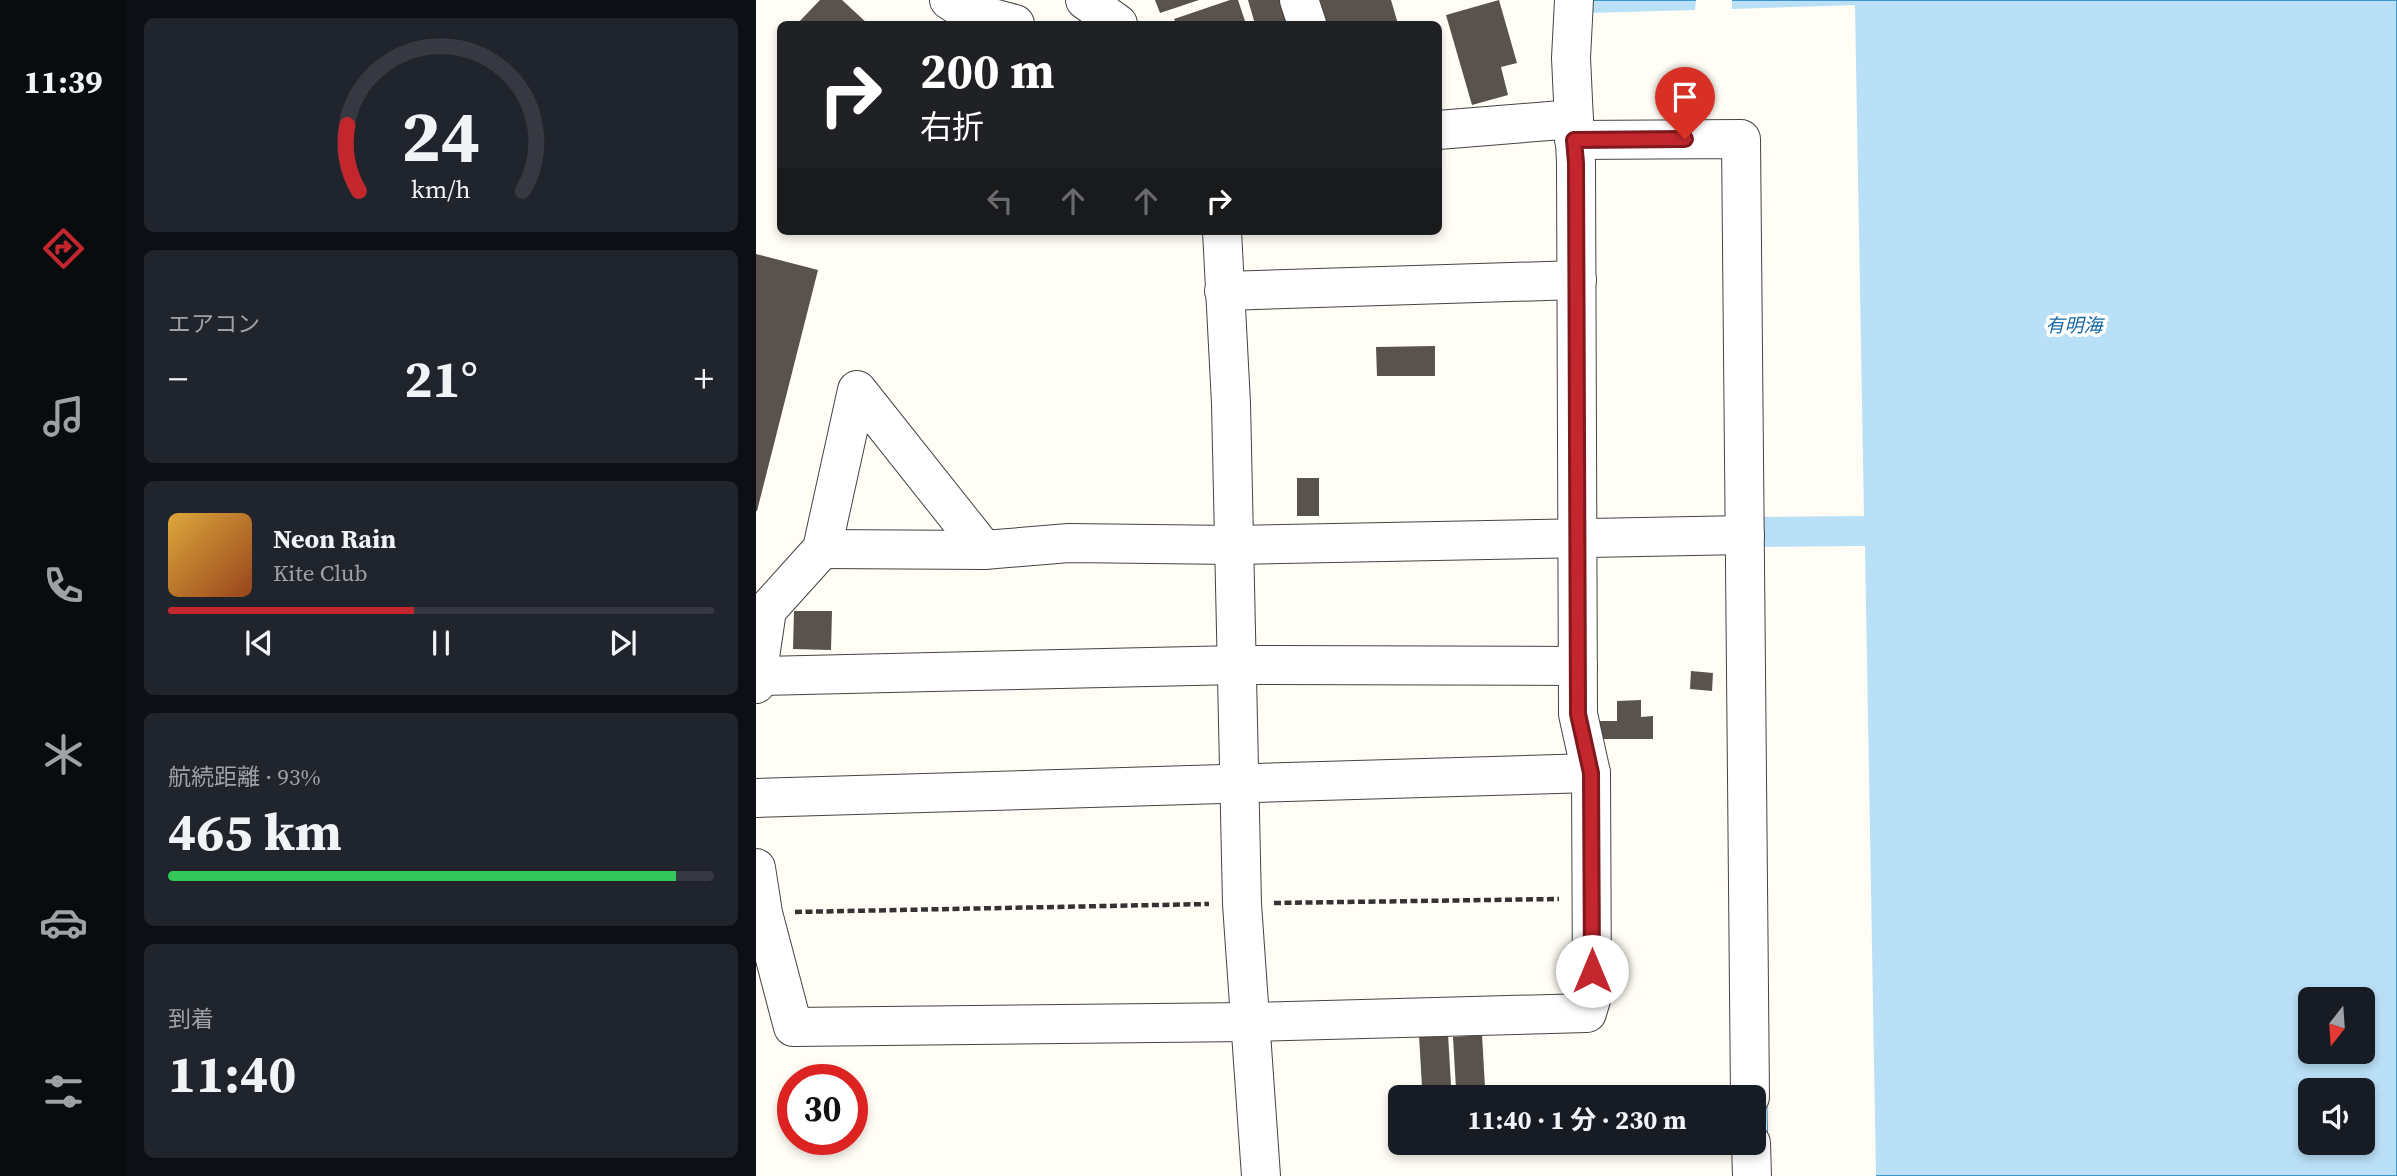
<!DOCTYPE html>
<html lang="ja">
<meta charset="utf-8">
<style>
:root{--surface:#171b24;--page:#20242c;--text:#f1f3f6;--muted:#9ea1a6;--line:#363941;--accent:#c4262e}
body{margin:0;font-family:"Source Serif 4","Noto Sans JP",serif;background:var(--page);color:var(--text);height:100vh;display:flex;flex-direction:column;font-size:26px;white-space:nowrap}
*{box-sizing:border-box;margin:0}
p{font-size:23px;color:var(--muted)}
.icon{flex:none;width:38px;height:38px;fill:none;stroke:currentColor;stroke-width:2;stroke-linecap:round;stroke-linejoin:round}
.map{position:relative;flex:1;overflow:hidden}
.drawer{display:flex;flex-direction:column;gap:18px;padding:18px;background:#0d0f14;width:630px}
.drawer>*{flex:none}
.banner{position:absolute;left:21px;top:21px;width:665px;height:214px;border-radius:10px;box-shadow:0 4px 10px #0003;background:#202124;color:#fff;overflow:hidden}
.needle{width:46px;rotate:197deg}
.tools{position:absolute;left:1542px;top:987px;display:grid;gap:14px}
.tools a{display:grid;place-items:center;width:77px;height:77px;border-radius:10px;background:var(--surface);box-shadow:0 4px 10px #0003;font-size:35px}
.speed{position:absolute;left:21px;top:1064px;display:flex;gap:14px;font-size:35px;font-weight:700;text-align:center}
.speed>*{display:grid;place-content:center;width:91px;height:91px;border-radius:50%;background:var(--surface);box-shadow:0 4px 10px #0003;line-height:1}
.speed .limit{border:10px solid #d22;background:#fff;color:#111}
.pin{position:absolute;display:grid;place-items:center;width:60px;height:60px;color:#fff;margin:-72px -30px;border-radius:50% 50% 50% 0;rotate:-45deg;box-shadow:0 0 7px #0007}
.pin .icon{rotate:45deg}
.me{position:absolute;width:77px;margin:-38px;rotate:0deg;stroke-linejoin:round;filter:drop-shadow(0 0 5px #0008)}
.turn{display:flex;align-items:center;gap:24px;height:147px;padding:0 28px;font-size:32px}
.turn .icon{width:91px;height:91px;stroke-width:2.5}
.turn b{display:block;font-size:49px;line-height:60px}
.lanes{display:flex;align-items:center;height:66px;padding:0 28px;background:#0003;justify-content:center;gap:35px;direction:ltr}
.lanes .off{opacity:.35}
.big{font-size:52px;font-weight:700;line-height:1.1}
.drawer .widget{flex:1;display:flex;flex-direction:column;justify-content:center;gap:10px;min-width:0;padding:0 24px;border-radius:10px;background:var(--page)}
.drawer .dial{align-items:center;gap:0}
.dial svg{height:182px;overflow:visible;fill:none;stroke:var(--line);stroke-width:7;stroke-linecap:round;text-anchor:middle}
.dial text{fill:var(--text);stroke:none}
.song{display:flex;align-items:center;gap:21px}
.cover{width:84px;height:84px;border-radius:10px;background:linear-gradient(135deg,hsl(40 70% 55%),hsl(20 70% 35%))}
.played{height:7px;border-radius:4px;background:linear-gradient(90deg,var(--accent) 45%,var(--line) 45%)}
.keys{display:flex;justify-content:space-around;direction:ltr}
.heat{display:flex;justify-content:space-between;align-items:center;font-size:38px;direction:ltr}
.charge{height:10px;border-radius:5px;background:linear-gradient(90deg,#34c759 93%,var(--line) 0)}
.trip{position:absolute;left:632px;top:1085px;width:378px;height:70px;border-radius:10px;background:var(--surface);box-shadow:0 4px 10px #0003;font-weight:700;line-height:70px;text-align:center}
main{display:flex;flex:1;min-height:0}
.tabs{display:flex;flex-direction:column;width:126px;justify-content:space-around;align-items:center;background:#090b0e;color:var(--muted)}
.tabs .icon{width:49px;height:49px}
.tabs .current{color:var(--accent)}
.tabs b{font-size:32px;color:var(--text)}
.map>svg:first-child{display:block}
.water{fill:#b9e0f7;stroke:#3f96cf;stroke-width:2;fill-rule:evenodd}
.pier{fill:#fffdf5}
.building{fill:#5a524d}
.lines{fill:none;stroke-linecap:round;stroke-linejoin:round}
.minor-casing{stroke:#444;stroke-width:40}
.path{stroke:#333;stroke-width:4.5;stroke-dasharray:7 3.5;stroke-linecap:butt}
.minor{stroke:#fff;stroke-width:38}
.route-casing{stroke:#7f191e;stroke-width:18}
.route{stroke:#c4262e;stroke-width:12}
.labels{text-anchor:middle;dominant-baseline:central;stroke-width:7;stroke-linejoin:round;paint-order:stroke}
.water-label{font-size:19px;font-style:italic;fill:#1768a6;stroke:#fff}
</style>
<main>
<nav class="tabs">
<b>11:39</b>
<svg class="icon current" aria-label="directions" viewBox="0 0 24 24"><path d="M12 3l9 9-9 9-9-9zM9 14v-3h6M13 9l2 2-2 2"/></svg>
<svg class="icon" aria-label="music" viewBox="0 0 24 24"><path d="M9 18V5l10-2v13"/><circle cx="6" cy="18" r="3"/><circle cx="16" cy="16" r="3"/></svg>
<svg class="icon" aria-label="phone" viewBox="0 0 24 24"><path d="M5 4h4l2 5-3 2q2 4 5 5l2-3 5 2v4C11 20 4 13 5 4z"/></svg>
<svg class="icon" aria-label="climate" viewBox="0 0 24 24"><path d="M12 3v18M4 7l16 10M4 17L20 7"/></svg>
<svg class="icon" aria-label="car" viewBox="0 0 24 24"><path d="M5 17H2v-5l4-1 3-4h7l3 4 3 1v5h-3M9 17h6M6 11h13"/><circle cx="7" cy="17" r="2"/><circle cx="17" cy="17" r="2"/></svg>
<svg class="icon" aria-label="filters" viewBox="0 0 24 24"><path d="M4 7h16M4 17h16"/><circle cx="9" cy="7" r="2"/><circle cx="15" cy="17" r="2"/></svg>
</nav>
<section class="drawer">
<div class="widget dial"><svg viewBox="0 0 100 80">
<path d="M14 69A42 42 0 1 1 86 69"/>
<path d="M14 69A42 42 0 0 1 9 40" stroke="#c4262e"/>
<text x="50" y="56" font-size="32" font-weight="700">24</text>
<text x="50" y="72" font-size="11">km/h</text>
</svg></div>
<div class="widget"><p>エアコン</p>
<div class="heat"><a>−</a><b class="big">21°</b><a>+</a></div>
</div>
<div class="widget">
<div class="song"><i class="cover"></i><div><b>Neon Rain</b><p>Kite Club</p></div></div>
<div class="played"></div>
<div class="keys"><svg class="icon" aria-label="previous" viewBox="0 0 24 24"><path d="M18 5L8 12l10 7zM5 5v14"/></svg><svg class="icon" aria-label="pause" viewBox="0 0 24 24"><path d="M8 5v14M16 5v14"/></svg><svg class="icon" aria-label="next" viewBox="0 0 24 24"><path d="M6 5l10 7-10 7zM19 5v14"/></svg></div>
</div>
<div class="widget"><p>航続距離 · 93%</p><b class="big">465 km</b><div class="charge"></div></div>
<div class="widget"><p>到着</p><b class="big">11:40</b></div>
</section>
<div class="map">
<svg width="1641" height="1176" viewBox="0 0 1641 1176">
<rect width="100%" height="100%" fill="#fffdf5"/>
<path class="water" d="M832,0H1641V1176H1013L989,124L832,13ZM1554,999H1606V1052H1554ZM1554,1090H1606V1143H1554Z"/>
<g class="pier">
<polygon points="940,0 976,0 976,9 1099,5 1108,516 1000,517 989,124 832,126 832,13 939,10"/>
<polygon points="1109,546 1120,1176 1013,1176 999,547"/>
</g>
<g class="building">
<polygon points="64,0 86,0 112,24 41,24"/>
<polygon points="399,0 443,0 404,13"/>
<polygon points="474,0 482,0 490,24 420,24 418,19"/>
<polygon points="492,0 526,0 533,24 499,24"/>
<polygon points="552,0 635,0 642,24 559,24"/>
<polygon points="743,0 761,63 745,67 752,95 716,105 690,15"/>
<polygon points="0,254 62,270 1,511 0,511"/>
<polygon points="679,346 679,376 621,376 620,347"/>
<rect x="541" y="478" width="22" height="38"/>
<polygon points="38,611 76,611 75,650 37,649"/>
<polygon points="935,671 957,673 956,691 934,689"/>
<polygon points="885,700 885,717 897,716 897,739 840,739 841,721 861,721 861,701"/>
<polygon points="692,1034 695,1085 666,1087 663,1035"/>
<polygon points="726,1035 729,1087 700,1089 697,1037"/>
</g>
<g class="lines">
<defs>
<g id="minor">
<polyline points="193,0 210,11 259,24"/>
<polyline points="329,0 362,24"/>
<polyline points="543,0 551,24"/>
<polyline points="682,130 818,119"/>
<polyline points="818,140 985,139 994,1097"/>
<polyline points="466,231 475,403 486,904 505,1176"/>
<polyline points="468,291 821,280"/>
<polyline points="66,549 228,550 313,543 478,545 989,535"/>
<polyline points="2,676 481,665 822,666"/>
<polyline points="0,684 11,610 66,549 101,390 228,550"/>
<polyline points="0,798 835,773"/>
<polyline points="0,868 7,913 37,1027 493,1022 831,1013 836,996 835,773 822,714 820,163 815,58 818,0"/>
<polyline points="995,1143 996,1176"/>
</g>
</defs>
<use href="#minor" class="minor-casing"/>
<g class="path">
<polyline points="518,903 803,899"/>
<polyline points="39,912 453,904"/>
</g>
<use href="#minor" class="minor"/>
</g>
<g class="lines">
<defs>
<polyline id="route" points="836,971 835,773 822,714 820,163 818,140 929,139"/>
</defs>
<use href="#route" class="route-casing"/>
<use href="#route" class="route"/>
</g>
<g class="labels">
<g class="water-label">
<text x="1318" y="325">有明海</text>
</g>
</g>
</svg>
<div class="tools">
<a><svg class="needle" viewBox="-14 -14 28 28"><path d="M0-13l5 13h-10z" fill="#e53935"/><path d="M0 13l5-13h-10z" fill="#9ea1a6"/></svg></a>
<a><svg class="icon" aria-label="sound" viewBox="0 0 24 24"><path d="M4 9h4l5-4v14l-5-4H4zM17 9q2 3 0 6"/></svg></a>
</div>
<div class="speed"><div class="limit">30</div></div>
<div class="pin" style="left:929px;top:139px;background:#d93025"><svg class="icon" aria-label="arrive" viewBox="0 0 24 24"><path d="M6 21V4h12l-3 4 3 4H6"/></svg></div>
<svg class="me" style="left:836px;top:971px" viewBox="-20 -20 40 40"><circle r="19" fill="#fff"/><path d="M0-13L10 11 0 6-10 11z" fill="#c4262e"/></svg>
<div class="trip">11:40 · 1 分 · 230 m</div>
<div class="banner">
<div class="turn"><svg class="icon" aria-label="right" viewBox="0 0 24 24"><path d="M7 20v-9h11M14 6l5 5-5 5"/></svg><div><b>200 m</b>右折</div></div>
<div class="lanes"><svg class="icon off" aria-label="left" viewBox="0 0 24 24"><path d="M17 20v-9H6M10 6l-5 5 5 5"/></svg><svg class="icon off" aria-label="ahead" viewBox="0 0 24 24"><path d="M12 20V5M6 11l6-6 6 6"/></svg><svg class="icon off" aria-label="ahead" viewBox="0 0 24 24"><path d="M12 20V5M6 11l6-6 6 6"/></svg><svg class="icon" aria-label="right" viewBox="0 0 24 24"><path d="M7 20v-9h11M14 6l5 5-5 5"/></svg></div>
</div>
</div>
</main>
